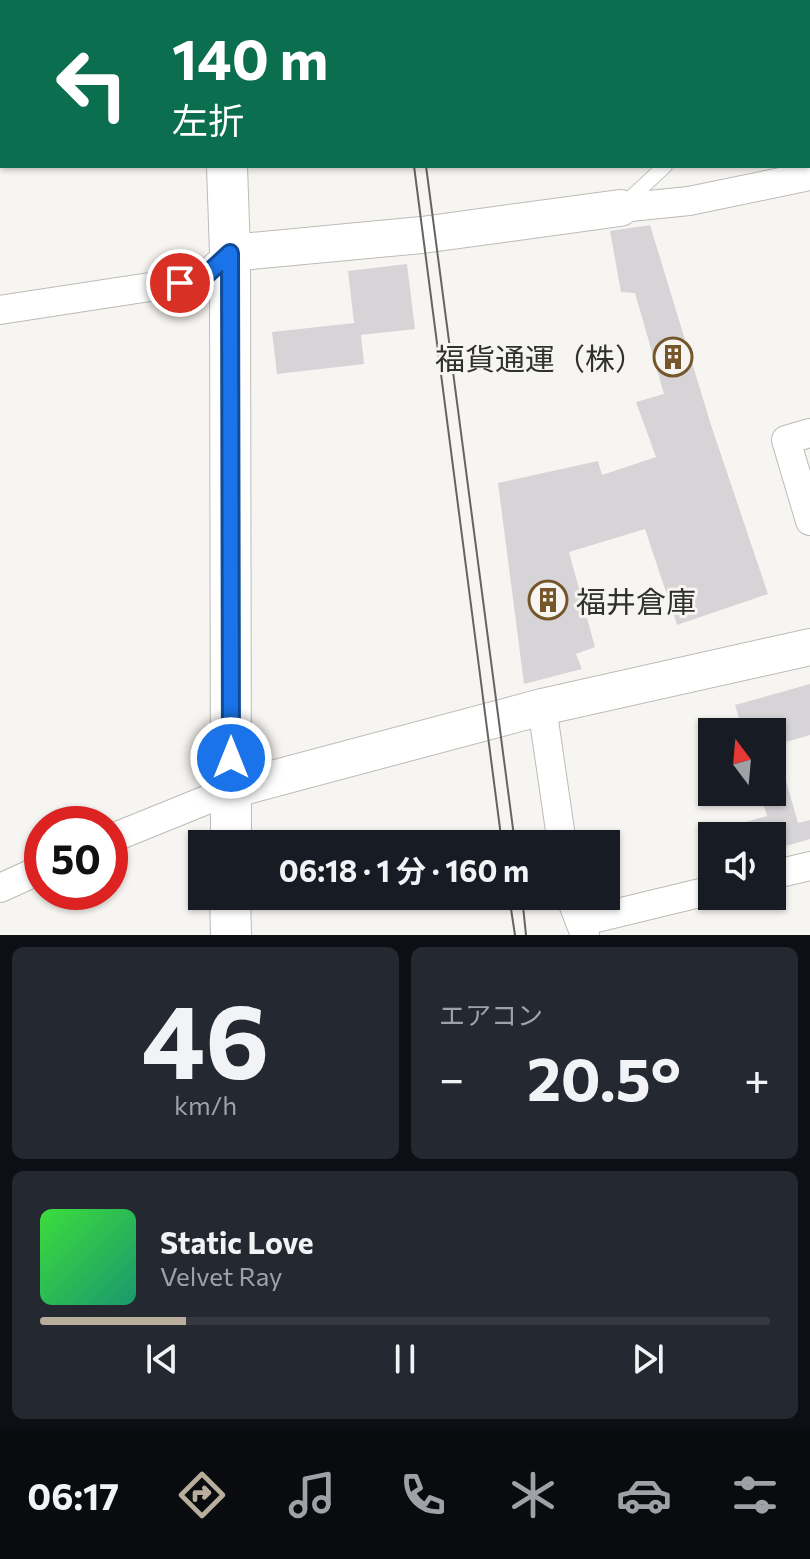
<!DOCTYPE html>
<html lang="ja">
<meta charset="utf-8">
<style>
:root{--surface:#171b24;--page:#242831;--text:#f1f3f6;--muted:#9ea1a6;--line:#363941;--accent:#b9ad9b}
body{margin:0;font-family:Commissioner,"Noto Sans JP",sans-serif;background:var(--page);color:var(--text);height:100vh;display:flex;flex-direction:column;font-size:30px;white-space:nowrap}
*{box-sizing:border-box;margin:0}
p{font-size:26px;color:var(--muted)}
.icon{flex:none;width:44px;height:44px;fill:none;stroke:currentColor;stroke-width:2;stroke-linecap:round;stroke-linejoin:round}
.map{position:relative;height:935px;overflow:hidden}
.sheet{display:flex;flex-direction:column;gap:12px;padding:12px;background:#0d0f14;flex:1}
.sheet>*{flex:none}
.hud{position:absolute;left:0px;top:0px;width:810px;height:168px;box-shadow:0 2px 6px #0004;background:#0b6e4f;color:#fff;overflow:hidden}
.needle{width:52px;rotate:344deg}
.buttons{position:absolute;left:698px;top:718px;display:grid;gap:16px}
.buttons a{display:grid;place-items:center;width:88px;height:88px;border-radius:0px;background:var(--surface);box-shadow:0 2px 6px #0004;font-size:40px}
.speed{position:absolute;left:24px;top:806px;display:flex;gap:16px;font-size:40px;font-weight:700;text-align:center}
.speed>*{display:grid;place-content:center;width:104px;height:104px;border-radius:50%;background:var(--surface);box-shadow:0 2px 6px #0004;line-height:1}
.speed .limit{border:12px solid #d22;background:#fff;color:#111}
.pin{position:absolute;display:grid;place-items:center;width:68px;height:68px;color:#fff;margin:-34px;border:4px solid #fff;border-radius:50%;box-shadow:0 2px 8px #0007}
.me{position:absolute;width:88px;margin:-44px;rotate:0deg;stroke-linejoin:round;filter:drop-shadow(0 0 6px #0008)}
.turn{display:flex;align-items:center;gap:28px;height:168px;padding:0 40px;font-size:36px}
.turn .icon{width:104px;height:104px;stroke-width:2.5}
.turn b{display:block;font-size:56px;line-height:68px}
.big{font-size:60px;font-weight:700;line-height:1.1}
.sheet .tile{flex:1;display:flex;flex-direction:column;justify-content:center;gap:12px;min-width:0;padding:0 28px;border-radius:12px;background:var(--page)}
.sheet .dial{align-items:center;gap:0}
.dial b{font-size:104px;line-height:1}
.song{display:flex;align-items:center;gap:24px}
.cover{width:96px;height:96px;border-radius:12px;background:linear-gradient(135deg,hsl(120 70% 55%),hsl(160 70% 35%))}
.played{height:8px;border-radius:4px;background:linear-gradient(90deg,var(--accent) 20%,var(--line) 20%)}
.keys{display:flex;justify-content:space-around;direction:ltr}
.heat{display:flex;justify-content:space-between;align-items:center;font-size:44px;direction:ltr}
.sheet .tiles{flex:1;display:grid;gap:12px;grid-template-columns:1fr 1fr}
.tile:last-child{grid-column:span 2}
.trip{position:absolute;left:188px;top:830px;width:432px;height:80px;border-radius:0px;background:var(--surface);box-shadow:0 2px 6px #0004;font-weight:700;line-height:80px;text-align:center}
.tabs{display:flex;height:128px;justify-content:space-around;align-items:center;background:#090b0e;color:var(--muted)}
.tabs .icon{width:56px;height:56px}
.tabs .current{color:var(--accent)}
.tabs b{font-size:36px;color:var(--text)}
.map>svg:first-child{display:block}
.building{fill:#d7d4d8}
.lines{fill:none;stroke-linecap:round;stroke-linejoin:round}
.service-casing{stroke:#bdbbb7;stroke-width:16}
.minor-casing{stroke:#bdbbb7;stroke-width:30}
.tertiary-casing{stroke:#bdbbb7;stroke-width:38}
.secondary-casing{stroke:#bdbbb7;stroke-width:42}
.service{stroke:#fff;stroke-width:14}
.minor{stroke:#fff;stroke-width:28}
.tertiary{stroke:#fff;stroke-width:36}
.secondary{stroke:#fff;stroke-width:40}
.tram{stroke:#656462;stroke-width:2}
.route-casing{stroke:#114b97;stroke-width:20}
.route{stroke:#1a73e8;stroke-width:14}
.labels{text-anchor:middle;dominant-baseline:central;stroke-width:6;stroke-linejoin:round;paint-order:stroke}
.poi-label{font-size:30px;fill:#30302e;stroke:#f7f5f1;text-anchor:end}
</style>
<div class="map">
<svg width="810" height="935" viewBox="0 0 810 935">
<rect width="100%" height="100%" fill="#f7f5f1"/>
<g class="building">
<polygon points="650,225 711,425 768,594 677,625 645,529 569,552 595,647 576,654 582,669 524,684 498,483 598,461 602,475 656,457 636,402 664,394 635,293 621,292 610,231"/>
<polygon points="407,264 415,329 361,335 364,364 277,374 272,332 354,323 348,271"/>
<polygon points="810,684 810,735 772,746 772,732 743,732 735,705"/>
<polygon points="778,753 798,823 810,820 810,839 772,850 772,836 719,836 718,830 767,816 760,792 772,792 772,754"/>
</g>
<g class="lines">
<defs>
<g id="service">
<polyline points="776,0 777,2"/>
<polyline points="808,27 810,25"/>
<polyline points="623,205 665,166"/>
</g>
<g id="minor">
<polyline points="9,2 9,0"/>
<polyline points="0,45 2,35"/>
<polyline points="620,208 689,201 810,176"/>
<polyline points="0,310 202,279 230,253"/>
<polyline points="810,433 786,440 810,521"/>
<polyline points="542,707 562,844"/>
<polyline points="110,839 231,790"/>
<polyline points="772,875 810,866"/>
<polyline points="0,888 42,869"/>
<polyline points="570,896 585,935"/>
<polyline points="580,922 712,890"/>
</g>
<g id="tertiary">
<polyline points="230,253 422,235 620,208"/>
<polyline points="231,790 542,707 810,647"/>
</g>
<g id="secondary">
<polyline points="220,0 220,2"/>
<polyline points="227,166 230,253 231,844"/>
<polyline points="230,896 231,935"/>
</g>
</defs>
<use href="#service" class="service-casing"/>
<use href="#minor" class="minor-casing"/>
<use href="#tertiary" class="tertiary-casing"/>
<use href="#secondary" class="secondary-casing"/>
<use href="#service" class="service"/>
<use href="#minor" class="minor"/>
<use href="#tertiary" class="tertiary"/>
<use href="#secondary" class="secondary"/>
<g class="tram">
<polyline points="404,0 405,2"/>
<polyline points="414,166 502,844"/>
<polyline points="426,166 515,844"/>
<polyline points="509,896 515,935"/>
<polyline points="522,896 526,935"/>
</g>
</g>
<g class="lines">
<defs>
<polyline id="route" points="180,283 202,279 230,253 231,758"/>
</defs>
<use href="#route" class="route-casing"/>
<use href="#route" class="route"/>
</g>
<defs>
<symbol id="building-ring" viewBox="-11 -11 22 22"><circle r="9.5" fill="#f7f5f1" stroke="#75572b" stroke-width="1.5"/><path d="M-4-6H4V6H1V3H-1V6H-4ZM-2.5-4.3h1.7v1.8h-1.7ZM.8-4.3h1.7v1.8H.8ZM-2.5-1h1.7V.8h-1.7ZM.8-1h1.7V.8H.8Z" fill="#75572b"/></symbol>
</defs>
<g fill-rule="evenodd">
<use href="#building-ring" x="651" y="335" width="44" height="44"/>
<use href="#building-ring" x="526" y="578" width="44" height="44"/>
</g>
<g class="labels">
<g class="poi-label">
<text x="645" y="357">福貨通運（株）</text>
<text x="576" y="600" text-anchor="start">福井倉庫</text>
</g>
</g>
</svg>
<div class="buttons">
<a><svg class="needle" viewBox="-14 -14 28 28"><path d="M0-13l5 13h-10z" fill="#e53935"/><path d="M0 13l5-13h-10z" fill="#9ea1a6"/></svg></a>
<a><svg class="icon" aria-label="sound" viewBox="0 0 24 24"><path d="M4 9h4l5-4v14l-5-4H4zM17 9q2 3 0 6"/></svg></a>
</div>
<div class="speed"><div class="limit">50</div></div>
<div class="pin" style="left:180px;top:283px;background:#d93025"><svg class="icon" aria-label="arrive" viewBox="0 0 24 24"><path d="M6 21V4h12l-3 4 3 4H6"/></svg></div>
<svg class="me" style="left:231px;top:758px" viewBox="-20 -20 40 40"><circle r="17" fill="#1a73e8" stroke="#fff" stroke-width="3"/><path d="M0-11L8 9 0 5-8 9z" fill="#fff"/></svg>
<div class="trip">06:18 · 1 分 · 160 m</div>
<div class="hud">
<div class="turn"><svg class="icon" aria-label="left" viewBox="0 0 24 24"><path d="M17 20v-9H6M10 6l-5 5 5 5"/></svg><div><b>140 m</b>左折</div></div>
</div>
</div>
<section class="sheet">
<div class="tiles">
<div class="tile dial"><b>46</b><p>km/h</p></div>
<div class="tile"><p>エアコン</p>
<div class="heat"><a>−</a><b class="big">20.5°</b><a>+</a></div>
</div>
<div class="tile">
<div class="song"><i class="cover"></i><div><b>Static Love</b><p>Velvet Ray</p></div></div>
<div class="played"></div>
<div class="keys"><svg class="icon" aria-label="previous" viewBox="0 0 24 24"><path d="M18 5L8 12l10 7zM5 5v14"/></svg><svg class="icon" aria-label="pause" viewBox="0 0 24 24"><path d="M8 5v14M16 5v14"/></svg><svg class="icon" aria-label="next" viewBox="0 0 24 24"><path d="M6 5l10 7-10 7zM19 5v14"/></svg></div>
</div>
</div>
</section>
<nav class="tabs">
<b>06:17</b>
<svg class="icon current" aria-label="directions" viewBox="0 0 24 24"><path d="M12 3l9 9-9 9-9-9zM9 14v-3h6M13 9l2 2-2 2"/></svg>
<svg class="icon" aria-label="music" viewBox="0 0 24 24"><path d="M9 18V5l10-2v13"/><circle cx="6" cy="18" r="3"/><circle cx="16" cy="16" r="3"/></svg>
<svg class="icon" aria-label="phone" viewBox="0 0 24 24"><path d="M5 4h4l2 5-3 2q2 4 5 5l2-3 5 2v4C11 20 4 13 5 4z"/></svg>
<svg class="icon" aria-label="climate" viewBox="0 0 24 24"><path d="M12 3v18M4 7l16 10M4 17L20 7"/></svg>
<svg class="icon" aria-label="car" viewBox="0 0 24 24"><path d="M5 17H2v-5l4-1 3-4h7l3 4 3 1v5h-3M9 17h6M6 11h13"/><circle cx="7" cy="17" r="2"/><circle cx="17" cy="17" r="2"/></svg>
<svg class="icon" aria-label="filters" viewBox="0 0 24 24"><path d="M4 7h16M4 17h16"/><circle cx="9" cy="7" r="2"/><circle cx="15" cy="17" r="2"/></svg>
</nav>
